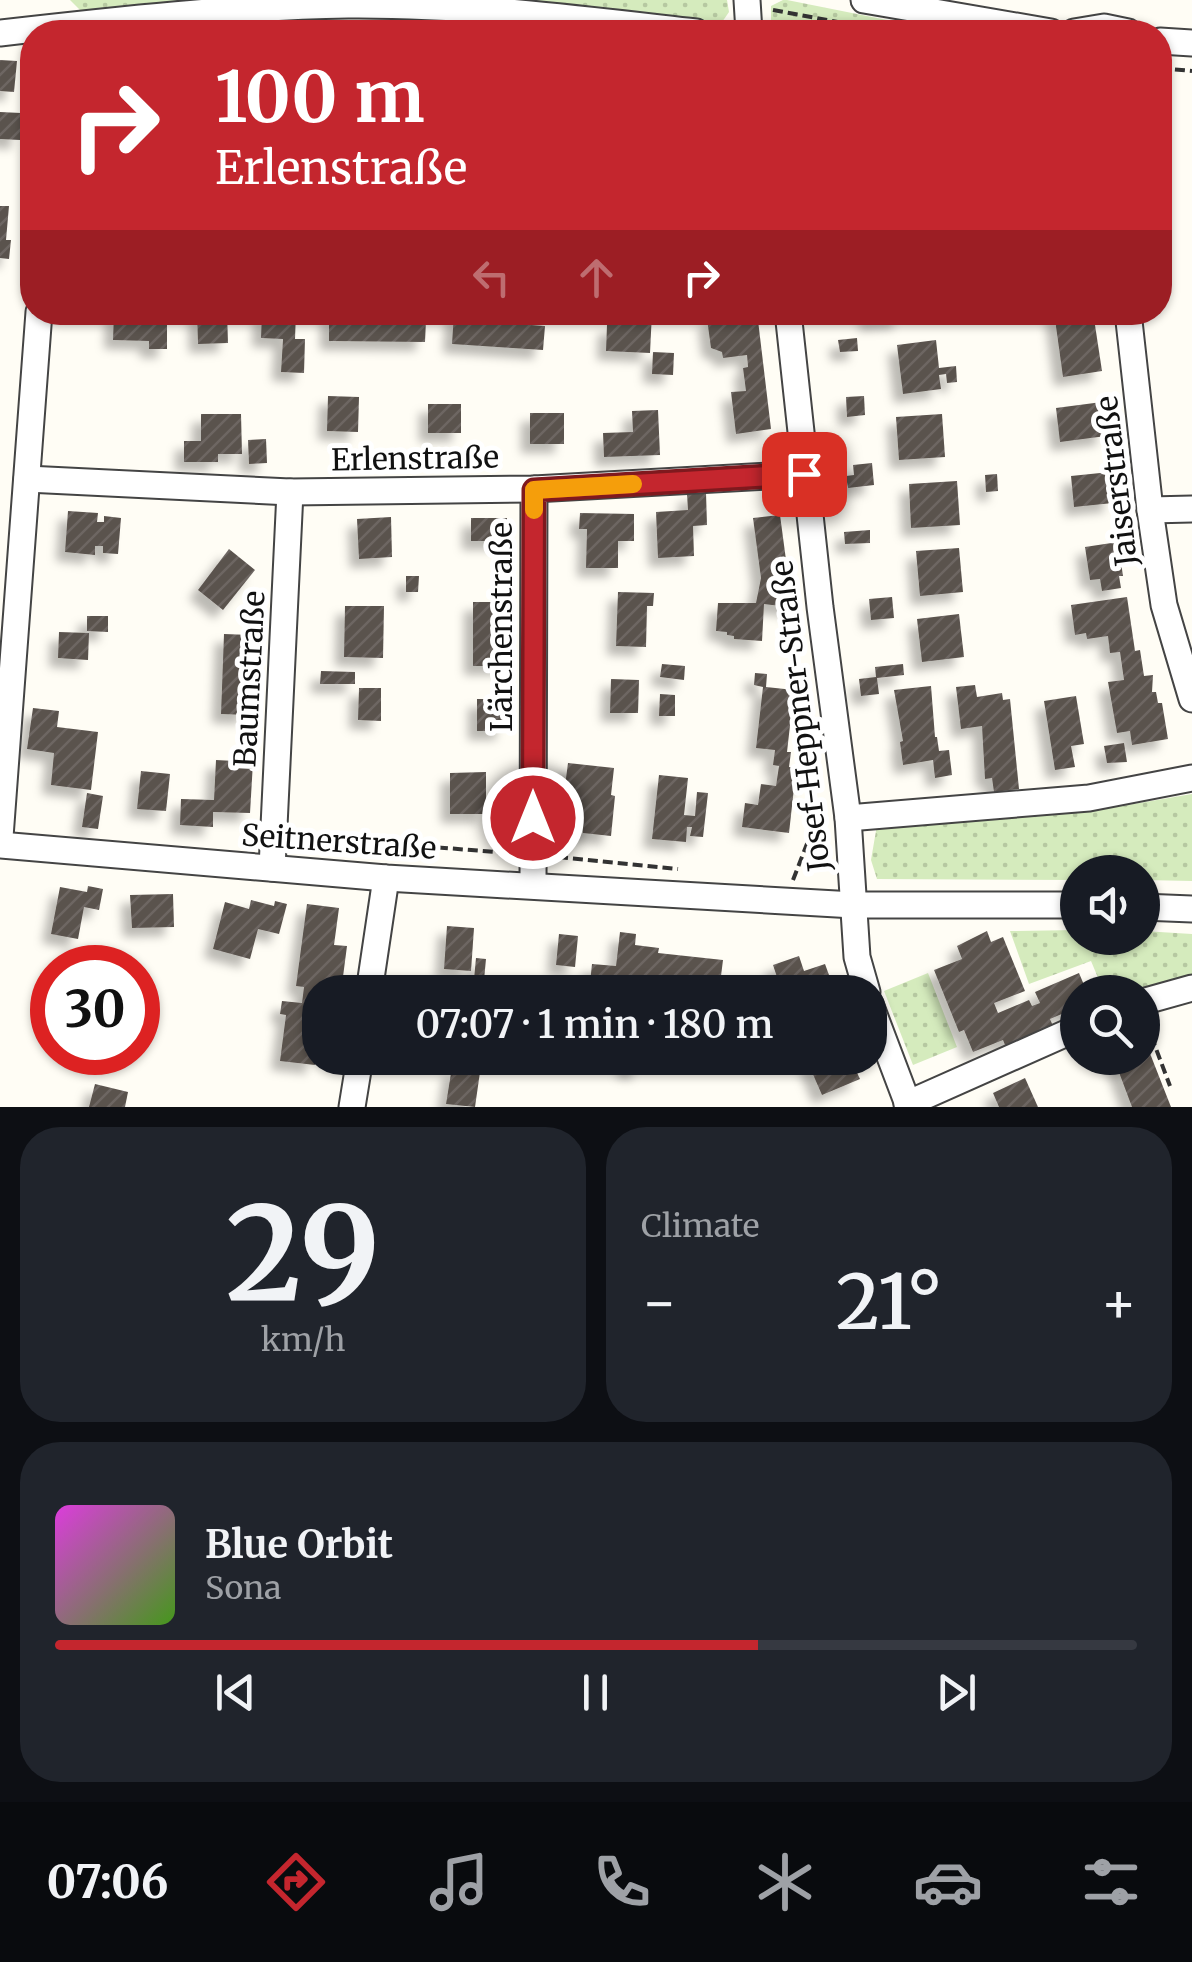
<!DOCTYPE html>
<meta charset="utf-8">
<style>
:root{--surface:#171b24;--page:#20242c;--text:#f1f3f6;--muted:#9ea1a6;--line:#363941;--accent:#c4262e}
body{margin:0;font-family:Merriweather,serif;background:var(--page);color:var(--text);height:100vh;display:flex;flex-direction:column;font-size:38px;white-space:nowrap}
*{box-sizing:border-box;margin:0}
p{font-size:32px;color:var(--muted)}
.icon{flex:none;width:55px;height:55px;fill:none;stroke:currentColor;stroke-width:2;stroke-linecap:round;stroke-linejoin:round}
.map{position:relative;height:1107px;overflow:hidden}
.side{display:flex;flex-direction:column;gap:20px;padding:20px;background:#0d0f14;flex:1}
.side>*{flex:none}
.top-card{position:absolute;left:20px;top:20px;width:1152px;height:305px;border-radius:40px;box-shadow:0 2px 8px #0004;background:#c4262e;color:#fff;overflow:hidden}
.controls{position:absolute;left:1060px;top:855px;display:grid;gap:20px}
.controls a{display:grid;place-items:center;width:100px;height:100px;border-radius:50%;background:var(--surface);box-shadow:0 2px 8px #0004;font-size:50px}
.speed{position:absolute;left:30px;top:945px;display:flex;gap:20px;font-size:50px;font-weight:700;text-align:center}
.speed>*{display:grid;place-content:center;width:130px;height:130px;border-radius:50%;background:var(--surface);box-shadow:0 2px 8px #0004;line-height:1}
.speed .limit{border:15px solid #d22;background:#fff;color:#111}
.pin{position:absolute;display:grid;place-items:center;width:85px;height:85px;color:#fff;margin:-42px;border-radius:20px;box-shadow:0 5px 15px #0006}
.me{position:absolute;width:110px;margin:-55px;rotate:0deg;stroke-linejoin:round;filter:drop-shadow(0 0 8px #0008)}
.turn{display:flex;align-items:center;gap:35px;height:210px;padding:0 30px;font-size:45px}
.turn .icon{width:130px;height:130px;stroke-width:2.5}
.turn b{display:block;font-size:70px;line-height:85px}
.lanes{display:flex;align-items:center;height:95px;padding:0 30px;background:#0003;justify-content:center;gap:50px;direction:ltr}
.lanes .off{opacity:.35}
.big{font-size:75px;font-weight:600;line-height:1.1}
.side .card{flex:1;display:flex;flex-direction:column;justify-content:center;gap:15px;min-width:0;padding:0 35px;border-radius:40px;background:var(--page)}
.side .dial{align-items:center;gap:0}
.dial b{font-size:130px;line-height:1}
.song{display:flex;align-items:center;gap:30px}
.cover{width:120px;height:120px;border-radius:15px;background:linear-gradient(135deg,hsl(300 70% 55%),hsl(100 70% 35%))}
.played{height:10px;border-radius:5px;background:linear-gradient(90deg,var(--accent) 65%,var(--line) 65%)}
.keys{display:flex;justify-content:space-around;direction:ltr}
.heat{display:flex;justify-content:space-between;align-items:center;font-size:55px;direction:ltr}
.side .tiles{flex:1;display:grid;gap:20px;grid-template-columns:1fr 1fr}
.card:last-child{grid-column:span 2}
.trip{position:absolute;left:302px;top:975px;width:585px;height:100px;border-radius:40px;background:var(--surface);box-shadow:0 2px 8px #0004;font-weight:600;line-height:100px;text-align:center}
.tab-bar{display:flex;height:160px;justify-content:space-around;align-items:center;background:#090b0e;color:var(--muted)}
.tab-bar .icon{width:70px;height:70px}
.tab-bar .active{color:var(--accent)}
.tab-bar b{font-size:45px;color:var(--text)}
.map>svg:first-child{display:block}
.grass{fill:url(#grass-dots)}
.building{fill:url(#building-hatch);filter:url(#shadow)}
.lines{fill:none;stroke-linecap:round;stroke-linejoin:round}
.minor-casing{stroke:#444;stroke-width:29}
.path{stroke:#333;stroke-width:4;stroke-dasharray:10 5;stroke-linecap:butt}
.minor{stroke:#fff;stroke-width:25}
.route-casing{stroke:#7f191e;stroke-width:25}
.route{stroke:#c4262e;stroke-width:18}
.slow{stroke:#f59e0b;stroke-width:18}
.labels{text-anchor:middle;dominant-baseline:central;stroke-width:10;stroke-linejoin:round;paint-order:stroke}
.street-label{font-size:30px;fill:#111;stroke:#fff}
</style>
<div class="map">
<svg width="1192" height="1107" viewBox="0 0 1192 1107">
<defs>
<pattern id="grass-dots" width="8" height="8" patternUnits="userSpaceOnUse" patternTransform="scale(2.5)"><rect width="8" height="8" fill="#d5ebbd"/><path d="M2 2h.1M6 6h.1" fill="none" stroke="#b6c8a1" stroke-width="1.8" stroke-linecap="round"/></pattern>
<pattern id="building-hatch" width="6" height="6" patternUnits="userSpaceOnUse" patternTransform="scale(2.5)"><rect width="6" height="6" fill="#5a524d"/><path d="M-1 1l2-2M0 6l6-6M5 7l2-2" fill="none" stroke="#6d6662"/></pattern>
<filter id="shadow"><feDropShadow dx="-9" dy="9" stdDeviation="5" flood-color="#0004"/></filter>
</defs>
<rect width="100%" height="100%" fill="#fffdf5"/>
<g class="grass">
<polygon points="70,0 238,0 82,12"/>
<polygon points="506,0 727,0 729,12 720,25"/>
<polygon points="783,0 787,0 947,32 771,32 771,6"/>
<polygon points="1192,794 1192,881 1143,880 1142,872 1078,872 1077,880 877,879 871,860 877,825 1104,809"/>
<polygon points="1077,930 1078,938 1142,938 1143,931 1192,934 1192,981 1142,992 1104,992 1091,961 1029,984 1010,931"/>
<polygon points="928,973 957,1047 913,1065 884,991"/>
</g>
<g class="building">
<polygon points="0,60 17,61 14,92 0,91"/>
<polygon points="0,112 21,113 20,140 0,139"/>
<polygon points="1160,116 1167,118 1172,146 1160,145"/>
<polygon points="0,206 9,206 6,240 11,240 9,259 0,258"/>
<polygon points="114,312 149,312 149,320 167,320 167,349 149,349 149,341 113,340"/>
<polygon points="197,312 227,312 228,343 198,344"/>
<polygon points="262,312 296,312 295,339 305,339 304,373 281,372 283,339 261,338"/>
<polygon points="329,312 406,312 406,320 426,320 425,342 329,341"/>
<polygon points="454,312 532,312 531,325 545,326 543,350 452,344"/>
<polygon points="622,312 652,312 650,353 606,351 607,325 621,325"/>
<polygon points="714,312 757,312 771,429 736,434 731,392 746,391 743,368 748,367 747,355 723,358 722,352 711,348 707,319 715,318"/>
<polygon points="868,312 902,312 902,320 868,322"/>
<polygon points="1054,312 1093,312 1102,371 1063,377"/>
<polygon points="857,338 858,351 840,352 838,340"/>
<polygon points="936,340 939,368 956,366 957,382 947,383 946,374 939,375 941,389 903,394 897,345"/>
<polygon points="653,352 674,353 673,375 652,374"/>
<polygon points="328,396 359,397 358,432 327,431"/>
<polygon points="864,396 865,415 847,417 846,397"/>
<polygon points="1102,402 1106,436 1060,442 1056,408"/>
<rect x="428" y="404" width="33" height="29"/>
<polygon points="658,410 660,455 604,457 603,433 633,432 632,411"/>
<rect x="530" y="413" width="34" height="31"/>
<polygon points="201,414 241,414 242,454 218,454 218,462 184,462 184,441 201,441"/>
<polygon points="942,414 945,457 899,460 896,417"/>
<polygon points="266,439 267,463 249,464 248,440"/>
<polygon points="872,463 874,485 848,488 846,476 854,475 853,465"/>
<polygon points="1110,472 1113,503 1074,507 1071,476"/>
<polygon points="997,474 998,491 986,492 985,475"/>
<polygon points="957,481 960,525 911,528 909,484"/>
<polygon points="706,493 707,525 693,526 694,556 658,558 656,512 688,510 687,494"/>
<polygon points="68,511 98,513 97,522 104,522 104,516 121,518 118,554 103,553 103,546 95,546 95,555 65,552"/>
<polygon points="580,513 634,514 634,541 618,541 618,568 586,568 587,529 579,529"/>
<polygon points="780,515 788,575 797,587 796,608 764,604 762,641 734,639 734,636 727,635 727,632 716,631 718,603 756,603 761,578 753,518"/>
<polygon points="391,517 392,557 359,559 357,519"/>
<rect x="471" y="518" width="36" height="23"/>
<polygon points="870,530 870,543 845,544 844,532"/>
<polygon points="1118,542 1123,576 1119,576 1121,588 1102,591 1100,579 1090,580 1085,547"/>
<polygon points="959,548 963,592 920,596 916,551"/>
<polygon points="229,549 255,570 223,610 198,590"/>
<polygon points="406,576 419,576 418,592 406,592"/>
<polygon points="618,592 654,593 653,606 647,606 646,647 616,646"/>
<polygon points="892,597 894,618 871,620 869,599"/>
<polygon points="1127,597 1135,651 1140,650 1144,676 1153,675 1152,692 1156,692 1158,703 1162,703 1168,739 1132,745 1130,731 1117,733 1108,682 1124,680 1120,652 1110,653 1108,636 1087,639 1086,633 1075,635 1071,605"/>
<polygon points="473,602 506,602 507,666 473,666"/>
<polygon points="345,606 384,606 383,658 344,657"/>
<polygon points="959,614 964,657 922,662 917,619"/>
<polygon points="87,616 108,616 108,632 87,631"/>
<polygon points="59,632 89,633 88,660 58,658"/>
<polygon points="224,634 251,635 248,715 221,714"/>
<polygon points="662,664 685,666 684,680 660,677"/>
<polygon points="903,664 904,675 877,678 879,694 861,696 859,679 876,677 875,667"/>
<polygon points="321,671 355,672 355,684 320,684"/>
<polygon points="755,673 767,674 766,687 794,690 787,752 791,752 789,767 803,769 800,789 794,788 789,833 742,827 745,803 758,805 761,784 776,786 779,766 773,765 775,750 756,748 763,687 754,685"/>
<polygon points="611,679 639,680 638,713 610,713"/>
<polygon points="975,685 977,697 1002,693 1003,700 1010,699 1019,789 994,792 992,778 985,779 982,726 961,729 956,687"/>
<polygon points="931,686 935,737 937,737 939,751 949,750 952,775 935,778 933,760 903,765 900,742 903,741 894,690"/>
<polygon points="359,688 381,688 381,721 358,720"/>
<polygon points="660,694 675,695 675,716 659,716"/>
<polygon points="1076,696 1084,744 1071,746 1075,767 1055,770 1044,701"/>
<rect x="477" y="699" width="28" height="32"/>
<polygon points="33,708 59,711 57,727 98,732 91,790 51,785 54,753 27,749"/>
<polygon points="1124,743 1127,762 1107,763 1104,746"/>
<polygon points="216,760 253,762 250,813 213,812 213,827 180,825 181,799 214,800"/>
<polygon points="568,763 614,768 611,795 615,796 611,836 583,833 583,827 560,824"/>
<polygon points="141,771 170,774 166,811 137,809"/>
<polygon points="486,772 486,814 450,814 450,773"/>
<polygon points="659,775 688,778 684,815 695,816 697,792 708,793 703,837 690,836 692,827 687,827 686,842 652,839"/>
<polygon points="87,793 103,796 98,829 82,827"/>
<polygon points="88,886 103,889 99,910 84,907 78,939 51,934 60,887 87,892"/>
<polygon points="173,894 174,927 132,928 130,895"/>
<polygon points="251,900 274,906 275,901 287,904 279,934 258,929 250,959 213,949 225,902 249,909"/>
<polygon points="307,904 339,908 334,945 347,946 341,992 320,992 320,1006 308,1004 307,1017 320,1019 315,1065 280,1061 286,1015 280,1014 282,1001 302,1003 304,987 296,986"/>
<polygon points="447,926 474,928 471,971 444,969"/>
<polygon points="987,931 991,942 1003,937 1025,991 994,1003 998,1013 1029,1000 1032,1006 1040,1003 1035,992 1079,973 1087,992 1078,992 1078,1007 1050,1019 1053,1026 1005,1045 1003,1040 973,1052 964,1030 959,1032 934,970 962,959 957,946"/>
<polygon points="620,932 636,934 635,945 659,948 658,953 723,960 719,992 589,992 592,964 616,966"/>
<polygon points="559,934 578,936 575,967 556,965"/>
<polygon points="799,956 804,971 825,964 833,986 829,987 831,992 782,992 773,965"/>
<polygon points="476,958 486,959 484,980 474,979"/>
<polygon points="1147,1046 1151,1056 1171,1107 1132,1107 1114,1059 1142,1058 1142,1048"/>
<polygon points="627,1058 642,1058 640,1071 625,1069"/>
<polygon points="822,1058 850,1058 860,1079 822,1095 808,1063"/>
<polygon points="452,1067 480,1072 475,1107 446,1104"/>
<polygon points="1025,1078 1038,1107 999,1107 993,1093"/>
<polygon points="95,1084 128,1092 125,1107 89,1107"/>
</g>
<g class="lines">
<defs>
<g id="minor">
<polyline points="747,0 749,32"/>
<polyline points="864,0 1051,32"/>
<polyline points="1074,32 1104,27 1128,32"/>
<path d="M0,33C115,20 232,7 348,5C465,4 581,19 696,32"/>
<polyline points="1160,41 1192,43"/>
<polyline points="788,312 820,607 848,818 857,957 867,992"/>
<polyline points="1128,312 1150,510 1164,605 1192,699"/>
<polyline points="27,479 290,492 534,489 804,474"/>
<polyline points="1150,510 1192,509"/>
<polyline points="848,818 1089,798 1192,778"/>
<polyline points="0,837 39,312"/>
<polyline points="0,845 386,878 854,905 1078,905"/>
<polyline points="272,868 290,492"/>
<polyline points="533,884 534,489"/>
<polyline points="1142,907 1192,909"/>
<polyline points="369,992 386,878"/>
<polyline points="1142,1002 1192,988"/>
<polyline points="870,1004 909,1107"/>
<polyline points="907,1104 1078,1028"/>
<polyline points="352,1107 360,1058"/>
</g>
</defs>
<use href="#minor" class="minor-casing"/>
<g class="path">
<polyline points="773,10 891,32"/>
<polyline points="1160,68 1192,71"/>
<polyline points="411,854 420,846 508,853"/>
<polyline points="558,857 678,869"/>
<polyline points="793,880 822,805"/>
<polyline points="1146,1022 1170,1086"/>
</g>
<use href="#minor" class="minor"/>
</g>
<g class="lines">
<defs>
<polyline id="route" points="533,818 534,490 804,474"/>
</defs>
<use href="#route" class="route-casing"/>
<use href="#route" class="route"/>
<polyline class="slow" points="534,510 534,490 633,484"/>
</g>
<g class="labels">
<g class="street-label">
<text transform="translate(415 458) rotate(-1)">Erlenstraße</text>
<text transform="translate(1116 481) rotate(-97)">Jaiserstraße</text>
<text transform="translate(501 627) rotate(-90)">Lärchenstraße</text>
<text transform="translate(249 679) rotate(-87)">Baumstraße</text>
<text transform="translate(800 716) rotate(-97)">Josef-Heppner-Straße</text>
<text transform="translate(339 841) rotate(4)">Seitnerstraße</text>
</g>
</g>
</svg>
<div class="controls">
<a><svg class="icon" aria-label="sound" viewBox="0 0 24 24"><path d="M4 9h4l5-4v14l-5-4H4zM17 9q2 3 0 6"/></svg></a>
<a><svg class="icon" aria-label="search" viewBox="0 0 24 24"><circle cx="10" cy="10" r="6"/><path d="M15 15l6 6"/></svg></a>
</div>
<div class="speed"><div class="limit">30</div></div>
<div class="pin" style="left:804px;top:474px;background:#d93025"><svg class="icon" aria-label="arrive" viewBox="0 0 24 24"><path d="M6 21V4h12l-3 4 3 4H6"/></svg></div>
<svg class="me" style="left:533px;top:818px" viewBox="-20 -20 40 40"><circle r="17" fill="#c4262e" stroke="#fff" stroke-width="3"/><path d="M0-11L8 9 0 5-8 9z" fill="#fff"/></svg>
<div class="trip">07:07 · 1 min · 180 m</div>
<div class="top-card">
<div class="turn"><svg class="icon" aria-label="right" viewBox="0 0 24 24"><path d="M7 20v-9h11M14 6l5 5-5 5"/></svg><div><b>100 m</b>Erlenstraße</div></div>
<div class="lanes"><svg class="icon off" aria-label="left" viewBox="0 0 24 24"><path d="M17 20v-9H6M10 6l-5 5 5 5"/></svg><svg class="icon off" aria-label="ahead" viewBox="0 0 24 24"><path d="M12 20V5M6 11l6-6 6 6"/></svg><svg class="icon" aria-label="right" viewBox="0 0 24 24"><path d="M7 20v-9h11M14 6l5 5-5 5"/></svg></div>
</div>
</div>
<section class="side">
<div class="tiles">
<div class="card dial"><b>29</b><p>km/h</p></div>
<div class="card"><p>Climate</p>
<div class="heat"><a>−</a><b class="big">21°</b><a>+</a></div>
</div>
<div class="card">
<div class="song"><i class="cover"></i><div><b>Blue Orbit</b><p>Sona</p></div></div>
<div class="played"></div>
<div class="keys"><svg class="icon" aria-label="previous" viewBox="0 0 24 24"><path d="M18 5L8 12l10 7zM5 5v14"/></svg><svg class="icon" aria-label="pause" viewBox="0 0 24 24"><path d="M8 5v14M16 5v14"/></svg><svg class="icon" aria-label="next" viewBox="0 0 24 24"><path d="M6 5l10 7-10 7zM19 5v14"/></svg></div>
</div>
</div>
</section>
<nav class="tab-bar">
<b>07:06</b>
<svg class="icon active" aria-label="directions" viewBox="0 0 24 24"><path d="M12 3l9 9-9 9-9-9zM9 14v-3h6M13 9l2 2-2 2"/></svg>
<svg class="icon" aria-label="music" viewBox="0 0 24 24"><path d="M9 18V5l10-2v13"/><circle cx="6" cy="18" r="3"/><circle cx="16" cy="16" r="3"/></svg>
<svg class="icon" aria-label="phone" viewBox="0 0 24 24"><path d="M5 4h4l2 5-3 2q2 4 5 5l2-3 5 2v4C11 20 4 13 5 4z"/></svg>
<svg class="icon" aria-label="climate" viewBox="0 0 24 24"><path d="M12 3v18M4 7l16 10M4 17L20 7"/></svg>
<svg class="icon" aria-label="car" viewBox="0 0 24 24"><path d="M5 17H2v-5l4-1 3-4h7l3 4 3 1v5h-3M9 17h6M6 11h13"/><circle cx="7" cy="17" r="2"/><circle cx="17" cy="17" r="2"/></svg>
<svg class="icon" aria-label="filters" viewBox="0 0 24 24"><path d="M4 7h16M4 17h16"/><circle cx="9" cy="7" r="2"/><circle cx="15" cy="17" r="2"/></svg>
</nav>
